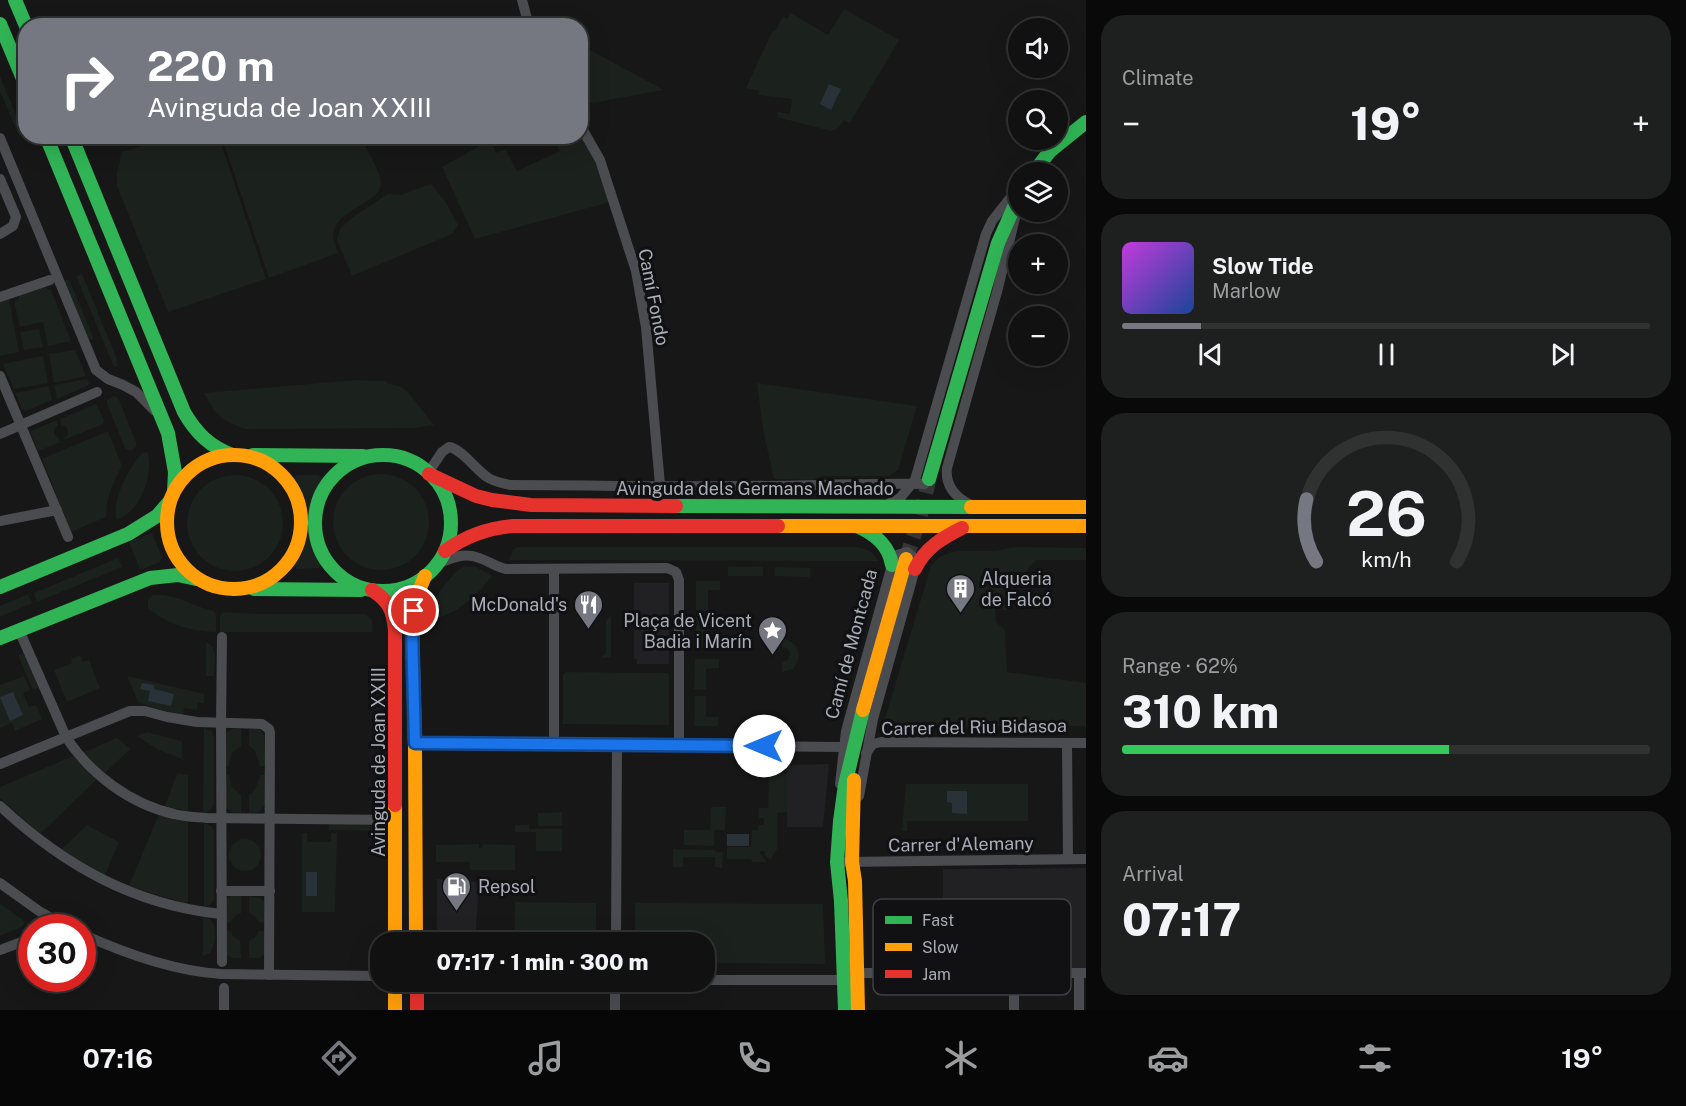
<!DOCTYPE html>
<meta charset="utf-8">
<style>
:root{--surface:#111;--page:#1e1f1f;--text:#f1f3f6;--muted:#9c9d9f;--line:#303131;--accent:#757880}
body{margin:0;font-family:"Public Sans",sans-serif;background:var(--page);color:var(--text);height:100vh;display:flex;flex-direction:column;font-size:22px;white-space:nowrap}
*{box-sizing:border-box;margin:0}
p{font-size:20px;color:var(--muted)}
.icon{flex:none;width:33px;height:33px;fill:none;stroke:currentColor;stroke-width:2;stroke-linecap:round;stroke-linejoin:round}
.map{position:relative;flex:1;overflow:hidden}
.sheet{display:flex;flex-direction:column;gap:15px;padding:15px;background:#090909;width:600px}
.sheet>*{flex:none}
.banner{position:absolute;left:18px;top:18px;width:570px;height:126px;border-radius:24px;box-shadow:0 6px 24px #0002,0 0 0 2px var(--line);background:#757880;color:#fff;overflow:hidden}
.tools{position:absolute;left:1008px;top:18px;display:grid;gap:12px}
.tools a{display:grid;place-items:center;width:60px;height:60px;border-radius:50%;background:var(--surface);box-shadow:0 6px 24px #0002,0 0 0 2px var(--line);font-size:30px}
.speed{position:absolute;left:18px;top:914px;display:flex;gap:12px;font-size:30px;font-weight:700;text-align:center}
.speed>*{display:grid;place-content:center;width:78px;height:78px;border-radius:50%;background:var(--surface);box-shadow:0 6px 24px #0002,0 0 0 2px var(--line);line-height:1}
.speed .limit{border:9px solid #d22;background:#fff;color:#111}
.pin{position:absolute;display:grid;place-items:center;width:51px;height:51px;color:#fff;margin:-26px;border:3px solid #fff;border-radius:50%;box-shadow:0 2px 6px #0007}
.me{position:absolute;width:66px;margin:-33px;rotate:270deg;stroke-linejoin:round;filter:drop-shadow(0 0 4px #0008)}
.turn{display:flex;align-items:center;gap:21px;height:126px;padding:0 30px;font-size:27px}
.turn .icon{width:78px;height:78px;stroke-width:2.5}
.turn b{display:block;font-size:42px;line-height:51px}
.big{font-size:45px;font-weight:800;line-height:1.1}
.sheet .tile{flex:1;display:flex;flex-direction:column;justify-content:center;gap:9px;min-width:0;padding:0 21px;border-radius:24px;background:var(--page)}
.sheet .dial{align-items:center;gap:0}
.dial svg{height:156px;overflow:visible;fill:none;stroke:var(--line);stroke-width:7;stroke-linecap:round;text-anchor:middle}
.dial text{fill:var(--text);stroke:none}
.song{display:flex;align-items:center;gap:18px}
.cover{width:72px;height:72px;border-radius:9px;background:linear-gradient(135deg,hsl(290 70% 55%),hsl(220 70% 35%))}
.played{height:6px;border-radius:3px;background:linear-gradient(90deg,var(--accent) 15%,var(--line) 15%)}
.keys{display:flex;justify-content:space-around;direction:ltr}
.heat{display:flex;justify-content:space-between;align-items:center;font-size:33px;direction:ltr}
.charge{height:9px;border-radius:4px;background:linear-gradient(90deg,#34c759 62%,var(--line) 0)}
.trip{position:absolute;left:370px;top:932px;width:345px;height:60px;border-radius:24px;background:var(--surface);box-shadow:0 6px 24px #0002,0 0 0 2px var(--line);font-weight:800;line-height:60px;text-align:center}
.tab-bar{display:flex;height:96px;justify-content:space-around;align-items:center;background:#070707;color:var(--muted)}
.tab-bar .icon{width:42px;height:42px}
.tab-bar .selected{color:var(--accent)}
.tab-bar b{font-size:27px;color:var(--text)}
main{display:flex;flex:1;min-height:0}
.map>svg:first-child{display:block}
.built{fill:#212124}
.green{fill:#1b211c}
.water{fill:#2a3239}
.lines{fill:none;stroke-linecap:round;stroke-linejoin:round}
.secondary-tunnel{stroke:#343537;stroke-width:15;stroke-dasharray:15 8;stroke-linecap:butt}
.street{stroke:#4b4c50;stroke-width:10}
.fast{stroke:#30b455;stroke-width:14}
.slow{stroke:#ff9f0a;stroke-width:14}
.jam{stroke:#e5322d;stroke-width:14}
.route-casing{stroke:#114b97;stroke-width:15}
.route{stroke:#1a73e8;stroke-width:10}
.labels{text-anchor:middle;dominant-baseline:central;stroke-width:6;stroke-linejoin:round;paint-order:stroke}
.street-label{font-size:18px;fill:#a8adb8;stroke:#111113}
.poi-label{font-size:18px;fill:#a8adb8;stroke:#111113;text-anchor:start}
.key{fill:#111113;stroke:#3e4045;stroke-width:1.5}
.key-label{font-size:16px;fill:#a8adb8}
</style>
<main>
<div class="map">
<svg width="1086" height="1010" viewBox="0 0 1086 1010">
<rect width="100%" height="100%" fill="#171717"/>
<g class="built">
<polygon points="634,583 669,583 669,664 637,664 637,659 634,659"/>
<polygon points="829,764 823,827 787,827 787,765"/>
<polygon points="1086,868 1086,968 943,969 943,869"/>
<polygon points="437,879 479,882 475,942 437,942"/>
</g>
<g class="green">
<polygon points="844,9 899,40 850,123 844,120 838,128 831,131 777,117 778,112 790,114 792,99 758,95 759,91 746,88 772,32 776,30 783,16 787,19 791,13 828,35"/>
<polygon points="581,45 664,90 581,105"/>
<polygon points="0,76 24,134 19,136 0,91"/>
<polygon points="581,135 594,159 610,202 475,239 442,167 490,140 496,153 505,149 517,171 560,151 556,144 548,147 543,137 580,136"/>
<polygon points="179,137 219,137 266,279 168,312 117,186 117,173 122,152 165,139"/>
<path d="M222,137H359C365,145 381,173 381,183C382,202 339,209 334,230C332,238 335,245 338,253L269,278Z"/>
<polygon points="431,184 445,201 458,225 452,234 352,276 337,240 340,229 353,217 388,194 400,195"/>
<polygon points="82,274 117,359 117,366 114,367 76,276"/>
<polygon points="69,279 94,339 88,340 64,281"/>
<polygon points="44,287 51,290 71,341 48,346 43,322 20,327 14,301 19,299 18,295"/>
<polygon points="9,299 19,352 0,356 0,302"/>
<polygon points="39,329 43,347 24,350 20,332"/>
<polygon points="75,350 86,376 54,383 49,354"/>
<polygon points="43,356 48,383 14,389 3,364"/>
<polygon points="87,379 90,385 57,399 54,385"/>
<path d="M356,380L386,381L387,383L402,387L408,392L434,425L414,428L245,429C222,421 215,415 204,393Z"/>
<polygon points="757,383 917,406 898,470 889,476 823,476 813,480 774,479 763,430"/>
<polygon points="49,386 52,400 26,411 22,409 15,393"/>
<polygon points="113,396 117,397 119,400 136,442 136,447 130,451 125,448 107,404 107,400"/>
<path d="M96,404L104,420L103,424L64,440V438L68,435C69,429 66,425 61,425L60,419Z"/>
<polygon points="57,420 58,425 55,428 54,433 61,442 38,451 30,431"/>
<path d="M108,431L122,466C113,482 106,498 106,517L71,532L42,459Z"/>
<path d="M144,452L148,453C153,476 141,511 117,520C110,502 130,464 144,452Z"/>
<circle cx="381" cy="522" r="48"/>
<path d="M297,475H317L322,477V482L311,505L309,522L314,547L322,564L319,568L298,569L294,567L293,565C295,559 299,554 301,548C312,521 305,503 293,479Z"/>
<circle cx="235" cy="523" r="48"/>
<polygon points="152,533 162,557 160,562 140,570 129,542"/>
<path d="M518,547H856C866,548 873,551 878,561L509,560L513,550Z"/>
<path d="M1015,547L1086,548V560H1036L1007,594V610H1003L1002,594H995L996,622L1005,630L1007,672L1086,683V726L885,727L883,725L931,566C946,545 969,552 992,551C1000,551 1007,548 1015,547Z"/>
<polygon points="118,558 122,567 37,602 34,593"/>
<path d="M464,566L476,567L491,575V577C480,593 451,620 430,618C428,603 452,573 464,566Z"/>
<rect x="728" y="567" width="35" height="9"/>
<polygon points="775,567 811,568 810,577 775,576"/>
<polygon points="696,581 720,581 720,590 708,590 708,611 696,611"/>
<polygon points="28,594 32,603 0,617 0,606"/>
<path d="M153,595C176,593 193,607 214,611L216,615V632C190,631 168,625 148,608V600Z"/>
<polygon points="224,612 263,614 366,614 372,620 373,632 220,632 220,616 222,613"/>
<polygon points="611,614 611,657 600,658 606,653 606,621"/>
<polygon points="696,617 708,618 708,639 720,639 720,648 696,648"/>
<path d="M782,638C799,642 804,656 793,669L782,672V662L788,660L790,653L788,649L782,647Z"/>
<path d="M206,642C219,647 214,665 214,676H206Z"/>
<polygon points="24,653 39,688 33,690 18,655"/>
<polygon points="80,655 83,662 89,660 100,688 67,702 54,670 72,663 71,659"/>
<polygon points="695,659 719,659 719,668 706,669 706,690 694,689"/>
<polygon points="566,672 667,673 669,675 669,725 563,724 563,675"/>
<polygon points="24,676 30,690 23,693 29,707 36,705 42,719 15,731 12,723 0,728 0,685"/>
<polygon points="127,676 204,694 204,703 198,703 197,710 184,708 183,716 156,709 138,702"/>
<polygon points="695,696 706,696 706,717 719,717 718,726 694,726"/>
<polygon points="204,728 212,731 214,737 214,804 211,810 203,812"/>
<polygon points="232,729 241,729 241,746 232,753 229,766 224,766 226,733"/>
<polygon points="249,729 260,729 265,737 265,766 260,766 255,751 249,746"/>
<polygon points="147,732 182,741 182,759 157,749 137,736"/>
<polygon points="117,738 130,749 105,773 93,763 84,752"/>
<polygon points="73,756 96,780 40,834 0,798 0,787"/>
<polygon points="177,773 188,775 188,811 165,806"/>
<polygon points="769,773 787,774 787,812 777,813 777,849 770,860 765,855 765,851 760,851 760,854 767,862 752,862 751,859 727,859 727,847 751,847 752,830 758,830 759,825 764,825 764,818 759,818 759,808 768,808"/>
<polygon points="224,775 229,775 232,787 241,795 241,813 232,812 226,808"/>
<polygon points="260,775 265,775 265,804 259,812 249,813 249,795 255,790"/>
<polygon points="906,784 1028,784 1028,821 907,821 907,831 902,831"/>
<polygon points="711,807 726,807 725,830 714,830 714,846 684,845 684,830 710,830"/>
<polygon points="562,812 562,826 538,826 538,813"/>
<polygon points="159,814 188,821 188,904 129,886"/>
<polygon points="204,823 211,826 214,831 214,899 210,905 204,907"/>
<polygon points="329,823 365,824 369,825 372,831 329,830"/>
<polygon points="87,825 119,842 105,875 61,850"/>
<polygon points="515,825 529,825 529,829 562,829 562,851 536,851 536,832 515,832"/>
<polygon points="302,833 307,833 307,842 331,842 331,833 337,833 335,912 302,912"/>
<circle cx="245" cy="855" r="16"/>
<polygon points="479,844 479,848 482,848 483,844 515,845 515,870 470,870 470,862 436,862 436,845"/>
<polygon points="673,849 715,850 715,852 723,852 722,868 715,867 715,857 683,857 683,867 673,867"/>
<polygon points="231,896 241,896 241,913 236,915 230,923 224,922 226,899"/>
<polygon points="249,896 260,898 264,901 265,923 259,922 254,916 249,913"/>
<polygon points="515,902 596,903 596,942 514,942"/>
<polygon points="635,903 823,904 825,964 705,963 705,942 635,942"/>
<polygon points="0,904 22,919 25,923 22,927 0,936"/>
<path d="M203,917C208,919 210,918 212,922C217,930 215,947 210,953L203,956Z"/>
<polygon points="224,931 230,931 233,936 240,941 241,958 232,958 225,954"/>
<polygon points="259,931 265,931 264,954 259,958 249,958 249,941 255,937"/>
</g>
<g class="water">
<polygon points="829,84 841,89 831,110 820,104"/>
<polygon points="142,683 154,685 154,689 174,694 171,706 148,701 150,691 140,689"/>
<polygon points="13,692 23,715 10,721 0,697"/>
<polygon points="947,791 967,791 967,814 952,813 952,803 947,802"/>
<rect x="727" y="834" width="22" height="12"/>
<rect x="306" y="872" width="11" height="24"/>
</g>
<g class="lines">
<polyline class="secondary-tunnel" points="906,559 920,517 929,479"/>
<g class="street">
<polyline points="522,0 529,26"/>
<polyline points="580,125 600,160 636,271 646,327 660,485"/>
<polyline points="0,138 96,370 108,379 123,385 136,392 155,411"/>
<polyline points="0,179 16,217 13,226 0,234"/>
<polyline points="0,297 50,280"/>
<polyline points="0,376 68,537"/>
<polyline points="0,434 97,392"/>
<path d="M428,473L442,452L449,447C462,449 475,469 487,477C494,482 502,483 510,485C587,485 665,487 743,486C804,486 864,483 925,484"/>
<polyline points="890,503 900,498 915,480 986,234 992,221 1018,188"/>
<path d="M969,504C954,496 945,485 947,468L997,292L1015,218"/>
<polyline points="0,521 57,510"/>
<path d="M437,564C451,558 465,552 479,558C489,561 496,567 506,569L667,568L676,572L679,580V745"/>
<path d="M19,630L66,737C90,774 130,804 174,814C185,817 196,817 207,818L396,820"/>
<polyline points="415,743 843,747"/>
<polyline points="1067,743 1068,859"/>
<polyline points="554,745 554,569"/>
<polyline points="866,753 873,744 881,742 1086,743"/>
<polyline points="0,764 130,711 145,711 167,717 197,722 262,724 269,729 270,733 269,975"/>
<polyline points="840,784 846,731 892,565 897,555 907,552 914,558 915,569 873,719 859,796"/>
<path d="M0,806C63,865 134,905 221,914"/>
<polyline points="846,862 1086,859"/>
<polyline points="0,883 39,911 67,927"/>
<polyline points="221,891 270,891"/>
<path d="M82,934C126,954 173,971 221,974L381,976"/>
<polyline points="616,942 617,745"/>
<polyline points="0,950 32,938"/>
<polyline points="222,962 221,723 222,637"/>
<polyline points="857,973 1086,973"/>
<polyline points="705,980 844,980 848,979"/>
<polyline points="224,1010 224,988"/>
<polyline points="615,1010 615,981"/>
<polyline points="1014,1010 1014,973"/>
<polyline points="1079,1010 1079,973"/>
</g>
<g class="fast">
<polyline points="15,0 26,26"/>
<polyline points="0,24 26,86"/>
<polyline points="46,136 168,433 175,472 174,491"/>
<path d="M71,136L184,412C196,433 210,447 233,455"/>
<polyline points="1034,172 1050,151 1086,122"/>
<polyline points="253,455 363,456"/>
<circle cx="383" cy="523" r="68"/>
<polyline points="929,479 998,243 1018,198"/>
<polyline points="676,506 971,507"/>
<path d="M857,526C875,534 889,545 892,565"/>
<polyline points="0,587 128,534 157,516 169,502"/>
<polyline points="254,589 361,590"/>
<polyline points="0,638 150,578 178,575 196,579"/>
<polyline points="845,1010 841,901 837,862 840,821 845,785 863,710"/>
</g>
<g class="slow">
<circle cx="234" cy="522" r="67"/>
<polyline points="971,507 1086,507"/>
<polyline points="778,526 1086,526"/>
<polyline points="863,710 906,559"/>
<polyline points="854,780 852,862 855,881 858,1010"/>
<polyline points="395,942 395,805"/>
<polyline points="416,942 415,743 412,626 419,591 425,576"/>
<polyline points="395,981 395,1010"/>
</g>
<g class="jam">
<polyline points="429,474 476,496 492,500 531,505 676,506"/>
<path d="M445,551C466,536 488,528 513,526H778"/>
<path d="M915,569C925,548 942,538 962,528"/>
<path d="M372,590C389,601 393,610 395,630V805"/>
<polyline points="417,981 417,1010"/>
</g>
</g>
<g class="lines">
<defs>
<polyline id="route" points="414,611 412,630 415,743 764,746"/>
</defs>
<use href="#route" class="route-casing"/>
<use href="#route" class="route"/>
</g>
<defs>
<symbol id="building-pin" viewBox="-11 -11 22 30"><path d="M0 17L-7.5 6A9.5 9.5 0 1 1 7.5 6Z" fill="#757880" stroke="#111113"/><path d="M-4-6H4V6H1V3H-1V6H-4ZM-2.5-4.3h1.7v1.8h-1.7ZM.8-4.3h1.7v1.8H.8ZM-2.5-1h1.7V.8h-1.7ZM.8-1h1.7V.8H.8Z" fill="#fff"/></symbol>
<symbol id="restaurant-pin" viewBox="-11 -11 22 30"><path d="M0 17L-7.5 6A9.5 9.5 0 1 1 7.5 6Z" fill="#757880" stroke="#111113"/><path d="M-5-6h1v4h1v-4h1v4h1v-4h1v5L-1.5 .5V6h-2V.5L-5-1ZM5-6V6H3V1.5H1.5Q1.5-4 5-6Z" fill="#fff"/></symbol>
<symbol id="sight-pin" viewBox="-11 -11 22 30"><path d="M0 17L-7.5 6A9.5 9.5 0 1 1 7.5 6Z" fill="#757880" stroke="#111113"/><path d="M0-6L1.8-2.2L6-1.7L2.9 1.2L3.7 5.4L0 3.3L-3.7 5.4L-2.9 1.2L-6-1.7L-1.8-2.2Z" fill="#fff"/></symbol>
<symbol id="fuel-pin" viewBox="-11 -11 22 30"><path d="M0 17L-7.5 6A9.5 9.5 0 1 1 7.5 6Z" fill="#757880" stroke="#111113"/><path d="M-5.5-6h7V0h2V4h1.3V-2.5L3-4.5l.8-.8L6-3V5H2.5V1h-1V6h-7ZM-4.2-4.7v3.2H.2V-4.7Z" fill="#fff"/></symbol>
</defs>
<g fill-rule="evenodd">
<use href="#building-pin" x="944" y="572" width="33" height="45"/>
<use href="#restaurant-pin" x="572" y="588" width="33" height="45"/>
<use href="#sight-pin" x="756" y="614" width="33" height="45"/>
<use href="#fuel-pin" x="440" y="870" width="33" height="45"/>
</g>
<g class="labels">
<g class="street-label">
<text transform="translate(654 297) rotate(79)">Camí Fondo</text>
<text x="755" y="488">Avinguda dels Germans Machado</text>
<text transform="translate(851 644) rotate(-75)">Camí de Montcada</text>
<text transform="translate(974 727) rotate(-1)">Carrer del Riu Bidasoa</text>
<text transform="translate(378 762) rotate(-90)">Avinguda de Joan XXIII</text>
<text transform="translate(961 844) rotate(-1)">Carrer d'Alemany</text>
</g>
<g class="poi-label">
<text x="981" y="578">Alqueria<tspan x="981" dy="21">de Falcó</tspan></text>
<text x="567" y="604" text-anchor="end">McDonald's</text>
<text x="752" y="620" text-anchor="end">Plaça de Vicent<tspan x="752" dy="21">Badia i Marín</tspan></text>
<text x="478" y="886">Repsol</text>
</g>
</g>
<rect x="873" y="899" width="198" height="96" rx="9" class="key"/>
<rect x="885" y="916" width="27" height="8" fill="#30b455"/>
<rect x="885" y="943" width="27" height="8" fill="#ff9f0a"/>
<rect x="885" y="970" width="27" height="8" fill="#e5322d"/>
<g class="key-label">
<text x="922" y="926">Fast</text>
<text x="922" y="953">Slow</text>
<text x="922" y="980">Jam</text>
</g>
</svg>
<div class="tools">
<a><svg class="icon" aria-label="sound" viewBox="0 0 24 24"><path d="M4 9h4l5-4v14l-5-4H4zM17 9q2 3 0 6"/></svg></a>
<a><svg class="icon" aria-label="search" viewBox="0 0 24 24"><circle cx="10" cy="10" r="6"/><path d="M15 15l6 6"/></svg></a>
<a><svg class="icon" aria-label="layers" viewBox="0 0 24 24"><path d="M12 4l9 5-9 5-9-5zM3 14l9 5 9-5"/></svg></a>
<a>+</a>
<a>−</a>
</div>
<div class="speed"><div class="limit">30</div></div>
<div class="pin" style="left:414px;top:611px;background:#d93025"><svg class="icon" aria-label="arrive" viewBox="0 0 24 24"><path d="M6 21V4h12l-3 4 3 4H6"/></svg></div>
<svg class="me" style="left:764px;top:746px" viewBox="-20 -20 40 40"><circle r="19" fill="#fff"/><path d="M0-13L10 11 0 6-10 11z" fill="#1a73e8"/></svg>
<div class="trip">07:17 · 1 min · 300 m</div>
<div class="banner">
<div class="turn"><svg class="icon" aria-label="right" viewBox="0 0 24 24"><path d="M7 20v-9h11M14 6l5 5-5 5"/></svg><div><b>220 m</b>Avinguda de Joan XXIII</div></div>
</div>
</div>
<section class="sheet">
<div class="tile"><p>Climate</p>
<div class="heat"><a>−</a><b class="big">19°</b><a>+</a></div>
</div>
<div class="tile">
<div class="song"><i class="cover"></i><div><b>Slow Tide</b><p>Marlow</p></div></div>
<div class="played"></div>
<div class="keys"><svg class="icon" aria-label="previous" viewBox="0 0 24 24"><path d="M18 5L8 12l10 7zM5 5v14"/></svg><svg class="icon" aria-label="pause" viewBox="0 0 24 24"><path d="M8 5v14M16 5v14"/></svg><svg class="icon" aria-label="next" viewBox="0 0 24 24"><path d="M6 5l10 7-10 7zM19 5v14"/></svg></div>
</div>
<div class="tile dial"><svg viewBox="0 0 100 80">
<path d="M14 69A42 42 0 1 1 86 69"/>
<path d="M14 69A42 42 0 0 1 9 37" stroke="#757880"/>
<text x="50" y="56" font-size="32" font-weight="700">26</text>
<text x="50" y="72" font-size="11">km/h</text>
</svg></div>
<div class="tile"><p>Range · 62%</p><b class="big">310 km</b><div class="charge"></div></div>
<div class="tile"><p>Arrival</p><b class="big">07:17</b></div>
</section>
</main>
<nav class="tab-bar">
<b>07:16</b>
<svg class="icon selected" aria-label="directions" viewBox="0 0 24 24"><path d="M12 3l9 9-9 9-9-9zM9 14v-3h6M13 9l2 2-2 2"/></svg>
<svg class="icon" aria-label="music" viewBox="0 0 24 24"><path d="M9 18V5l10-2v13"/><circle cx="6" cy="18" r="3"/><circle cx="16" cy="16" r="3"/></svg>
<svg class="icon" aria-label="phone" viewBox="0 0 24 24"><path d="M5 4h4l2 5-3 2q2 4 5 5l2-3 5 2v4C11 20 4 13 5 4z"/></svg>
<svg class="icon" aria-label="climate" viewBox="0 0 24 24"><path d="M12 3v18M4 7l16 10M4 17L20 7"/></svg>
<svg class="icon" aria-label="car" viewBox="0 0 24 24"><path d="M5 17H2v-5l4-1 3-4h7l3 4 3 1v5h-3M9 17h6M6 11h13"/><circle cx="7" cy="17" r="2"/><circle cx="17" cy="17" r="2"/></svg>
<svg class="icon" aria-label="filters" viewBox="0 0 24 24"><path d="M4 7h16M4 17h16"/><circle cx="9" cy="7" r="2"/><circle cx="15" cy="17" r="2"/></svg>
<b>19°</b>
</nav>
